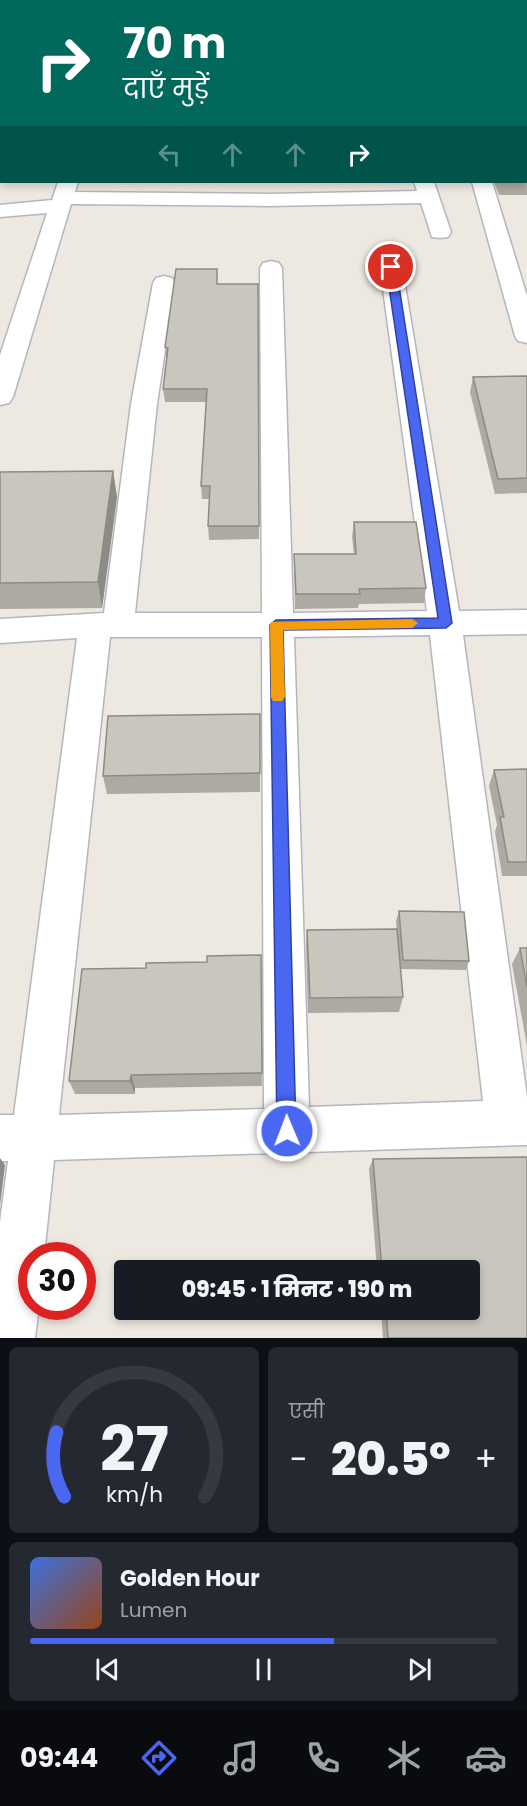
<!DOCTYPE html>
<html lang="hi">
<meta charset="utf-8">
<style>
:root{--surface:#171b24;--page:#242831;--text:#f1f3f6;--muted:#9ea1a6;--line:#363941;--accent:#4967f1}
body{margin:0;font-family:Poppins,"Noto Sans Devanagari",sans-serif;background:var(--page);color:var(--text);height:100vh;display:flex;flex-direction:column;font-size:22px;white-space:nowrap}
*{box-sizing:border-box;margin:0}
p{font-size:20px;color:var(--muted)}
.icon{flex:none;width:33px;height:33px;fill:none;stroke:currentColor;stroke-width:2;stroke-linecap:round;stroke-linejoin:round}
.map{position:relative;height:1338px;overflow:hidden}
.details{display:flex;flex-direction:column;gap:9px;padding:9px;background:#0d0f14;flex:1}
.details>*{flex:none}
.hud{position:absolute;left:0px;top:0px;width:528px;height:183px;box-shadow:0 3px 9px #0003;background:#00695c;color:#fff;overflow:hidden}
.speed{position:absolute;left:18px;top:1242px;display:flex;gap:12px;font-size:30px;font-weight:700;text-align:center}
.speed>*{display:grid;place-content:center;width:78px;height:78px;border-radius:50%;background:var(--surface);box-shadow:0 3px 9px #0003;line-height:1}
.speed .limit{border:9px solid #d22;background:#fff;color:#111}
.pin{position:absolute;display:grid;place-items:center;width:51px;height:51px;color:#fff;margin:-26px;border:3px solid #fff;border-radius:50%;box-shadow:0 2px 6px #0007}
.me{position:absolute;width:66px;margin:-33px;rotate:359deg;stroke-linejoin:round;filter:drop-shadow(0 0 4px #0008)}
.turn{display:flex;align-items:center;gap:21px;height:126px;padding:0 24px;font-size:27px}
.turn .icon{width:78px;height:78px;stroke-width:2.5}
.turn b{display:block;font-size:42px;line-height:51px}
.lanes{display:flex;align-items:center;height:57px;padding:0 24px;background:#0003;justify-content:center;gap:30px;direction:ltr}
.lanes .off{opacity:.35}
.big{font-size:45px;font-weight:800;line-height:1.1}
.details .card{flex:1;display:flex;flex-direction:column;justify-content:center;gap:9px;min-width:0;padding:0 21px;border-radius:9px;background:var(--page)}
.details .dial{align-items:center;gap:0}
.dial svg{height:156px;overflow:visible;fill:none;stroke:var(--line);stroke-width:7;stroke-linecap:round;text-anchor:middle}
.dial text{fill:var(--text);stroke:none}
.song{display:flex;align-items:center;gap:18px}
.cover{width:72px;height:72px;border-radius:9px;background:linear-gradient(135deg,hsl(220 70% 55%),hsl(20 70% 35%))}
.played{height:6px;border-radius:3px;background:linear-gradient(90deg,var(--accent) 65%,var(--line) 65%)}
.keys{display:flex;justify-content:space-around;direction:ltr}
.heat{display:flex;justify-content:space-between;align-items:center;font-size:33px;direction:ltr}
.details .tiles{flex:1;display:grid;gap:9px;grid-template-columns:1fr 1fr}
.card:last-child{grid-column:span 2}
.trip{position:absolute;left:114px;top:1260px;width:366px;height:60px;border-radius:6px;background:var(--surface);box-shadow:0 3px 9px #0003;font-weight:800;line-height:60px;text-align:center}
.tab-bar{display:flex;height:96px;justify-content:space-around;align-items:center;background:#090b0e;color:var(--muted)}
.tab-bar .icon{width:42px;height:42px}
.tab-bar .selected{color:var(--accent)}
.tab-bar b{font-size:27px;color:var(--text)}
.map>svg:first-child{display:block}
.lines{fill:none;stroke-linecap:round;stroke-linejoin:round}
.minor-casing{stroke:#b3b6bf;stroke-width:3}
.minor{fill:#fff;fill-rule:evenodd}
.wall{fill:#adaaa3}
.shaded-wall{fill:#8d8b85}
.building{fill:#c9c6be;stroke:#8d8b85;stroke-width:1.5}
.route{fill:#4967f1;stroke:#2f439d;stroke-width:1.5}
.slow{fill:#f59e0b}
</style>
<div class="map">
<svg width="527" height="1338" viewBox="0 0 527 1338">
<rect width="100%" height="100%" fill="#ede8e0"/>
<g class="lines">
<defs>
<g id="minor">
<rect x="113" y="0" width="16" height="2"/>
<polygon points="249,0 269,0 270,2 250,2"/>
<polygon points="301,0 317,0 317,2 302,2"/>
<polygon points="385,0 401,0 401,2 386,2"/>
<polygon points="460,0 476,0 476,2 461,2"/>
<rect x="526" y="60" width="1" height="10"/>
<rect x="0" y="66" width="2" height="10"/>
<rect x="526" y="91" width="1" height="11"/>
<polygon points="58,182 78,182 75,192 269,194 417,191 414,182 434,182 451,232 448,237 440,238 432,237 421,203 269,206 71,204 13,397 9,403 0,405 0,355 47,213 0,217 0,205 52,200"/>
<polygon points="472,182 492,182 527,296 527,343 518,341 515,336"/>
<path d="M391,260L399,262L402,267L459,611L527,610V634L463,635L527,1097V1145L54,1160L44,1256H32V1306H39L35,1338H0V1222L8,1161H0V1115H14L77,638L0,643V619L104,613L131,404L153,283L156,278L164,276L172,278L175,283L157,404L135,613H262L260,268L263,263L271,261L279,263L282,268L293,613L427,611L380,267L383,262ZM430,635L483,1101L309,1107L294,637ZM110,637H262L264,1109L59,1115Z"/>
</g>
</defs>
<use href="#minor" class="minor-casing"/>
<use href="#minor" class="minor"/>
</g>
<g class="wall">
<polygon points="0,0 2,2 2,64 0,64"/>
<polygon points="526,141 527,195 499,195 494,182 526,182"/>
<polygon points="218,284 258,284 259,539 209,540 208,526 210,499 202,499 201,486 206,402 165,402 163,389 167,361 166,360 165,347"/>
<polygon points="527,376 527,493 495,494 470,392 473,377"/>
<polygon points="113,471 117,497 102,608 0,609 0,472"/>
<polygon points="354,522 426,588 424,603 359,604 358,608 295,609 294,554 354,554 352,537"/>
<polygon points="260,714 260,792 107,794 103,776"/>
<polygon points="527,769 527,876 502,876 495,832 497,825 489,786 494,770"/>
<polygon points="399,911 469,961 466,970 400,969 403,997 399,1012 308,1013 306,946 307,930 400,969 396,921"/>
<polygon points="520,948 527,948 527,1046 512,964"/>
<polygon points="261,955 262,1086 135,1088 135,1094 75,1094 69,1081 146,968 207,962"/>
<polygon points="527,1157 527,1338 383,1338 381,1310 470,1310 470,1270 377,1270 369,1169 373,1159"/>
</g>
<g class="shaded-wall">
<polygon points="113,471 117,497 102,608 98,582"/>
<polygon points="131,1075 135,1088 135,1094 130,1081"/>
<polygon points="0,1158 5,1165 0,1205"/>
</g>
<g class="building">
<polygon points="0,0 105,0 105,2 2,2 2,51 0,51"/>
<polygon points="526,141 527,141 526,181"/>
<polygon points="176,269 217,269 217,284 258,284 259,526 208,526 210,486 201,486 207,389 163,389 168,348 165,347"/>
<polygon points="527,376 527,478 498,479 473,377"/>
<polygon points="113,471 98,582 0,583 0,472"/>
<polygon points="354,522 416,522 426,588 359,589 360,594 296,594 294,554 356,554"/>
<polygon points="260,714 260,773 103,776 108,716"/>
<polygon points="527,769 527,862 508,862 500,817 504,817 494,770"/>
<polygon points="399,911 464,912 469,961 403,960"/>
<polygon points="397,929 403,997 310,998 307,930"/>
<polygon points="520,948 527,948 527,987"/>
<polygon points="261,955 262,1073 131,1075 130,1081 69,1081 82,969 146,968 146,963 207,962 207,956"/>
<polygon points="527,1157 527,1338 388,1338 386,1310 470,1310 470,1270 382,1270 373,1159"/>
</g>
<polygon class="route" points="391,264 396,267 452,623 446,628 283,630 296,1131 293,1137 287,1140 280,1137 277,1131 270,625 276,620 438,618 386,267"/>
<polygon class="slow" points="412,619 418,623 412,628 283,630 285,697 282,701 273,701 271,697 270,625 271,622"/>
</svg>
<div class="speed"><div class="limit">30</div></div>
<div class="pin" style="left:391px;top:267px;background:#d93025"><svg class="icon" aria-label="arrive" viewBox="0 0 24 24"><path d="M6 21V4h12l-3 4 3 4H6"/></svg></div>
<svg class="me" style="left:287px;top:1131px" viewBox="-20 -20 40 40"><circle r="17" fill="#4967f1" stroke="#fff" stroke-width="3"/><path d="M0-11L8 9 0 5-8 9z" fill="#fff"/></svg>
<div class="trip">09:45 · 1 मिनट · 190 m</div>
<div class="hud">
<div class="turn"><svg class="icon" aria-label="right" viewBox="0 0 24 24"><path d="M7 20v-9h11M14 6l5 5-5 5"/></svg><div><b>70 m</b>दाएँ मुड़ें</div></div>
<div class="lanes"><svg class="icon off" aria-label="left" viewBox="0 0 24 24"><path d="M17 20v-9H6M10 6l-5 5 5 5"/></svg><svg class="icon off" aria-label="ahead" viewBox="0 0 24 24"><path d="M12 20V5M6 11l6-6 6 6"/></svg><svg class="icon off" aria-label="ahead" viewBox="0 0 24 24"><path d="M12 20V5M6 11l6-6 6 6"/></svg><svg class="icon" aria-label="right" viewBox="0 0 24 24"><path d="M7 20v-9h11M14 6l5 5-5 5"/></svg></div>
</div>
</div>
<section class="details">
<div class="tiles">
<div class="card dial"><svg viewBox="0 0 100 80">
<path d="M14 69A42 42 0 1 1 86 69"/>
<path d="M14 69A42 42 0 0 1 10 36" stroke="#4967f1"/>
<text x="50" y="56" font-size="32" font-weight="700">27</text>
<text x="50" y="72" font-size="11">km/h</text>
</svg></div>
<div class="card"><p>एसी</p>
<div class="heat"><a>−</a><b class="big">20.5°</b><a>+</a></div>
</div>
<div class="card">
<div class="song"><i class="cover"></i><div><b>Golden Hour</b><p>Lumen</p></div></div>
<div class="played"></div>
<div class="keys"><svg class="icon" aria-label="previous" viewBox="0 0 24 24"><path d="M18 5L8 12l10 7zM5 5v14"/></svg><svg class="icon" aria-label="pause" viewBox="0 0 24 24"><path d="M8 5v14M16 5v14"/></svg><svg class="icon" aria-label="next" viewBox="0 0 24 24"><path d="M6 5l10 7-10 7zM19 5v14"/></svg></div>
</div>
</div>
</section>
<nav class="tab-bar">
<b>09:44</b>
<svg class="icon selected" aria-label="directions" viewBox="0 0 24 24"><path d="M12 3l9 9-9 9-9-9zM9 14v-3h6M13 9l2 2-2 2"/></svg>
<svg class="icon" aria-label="music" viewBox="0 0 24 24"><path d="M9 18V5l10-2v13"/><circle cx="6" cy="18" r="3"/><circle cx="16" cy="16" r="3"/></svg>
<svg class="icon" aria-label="phone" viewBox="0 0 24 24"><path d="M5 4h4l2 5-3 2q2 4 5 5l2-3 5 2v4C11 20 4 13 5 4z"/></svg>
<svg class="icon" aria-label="climate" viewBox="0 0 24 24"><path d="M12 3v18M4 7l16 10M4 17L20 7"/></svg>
<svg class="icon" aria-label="car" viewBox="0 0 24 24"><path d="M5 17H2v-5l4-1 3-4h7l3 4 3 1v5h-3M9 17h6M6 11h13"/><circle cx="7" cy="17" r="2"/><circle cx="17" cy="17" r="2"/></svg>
</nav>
